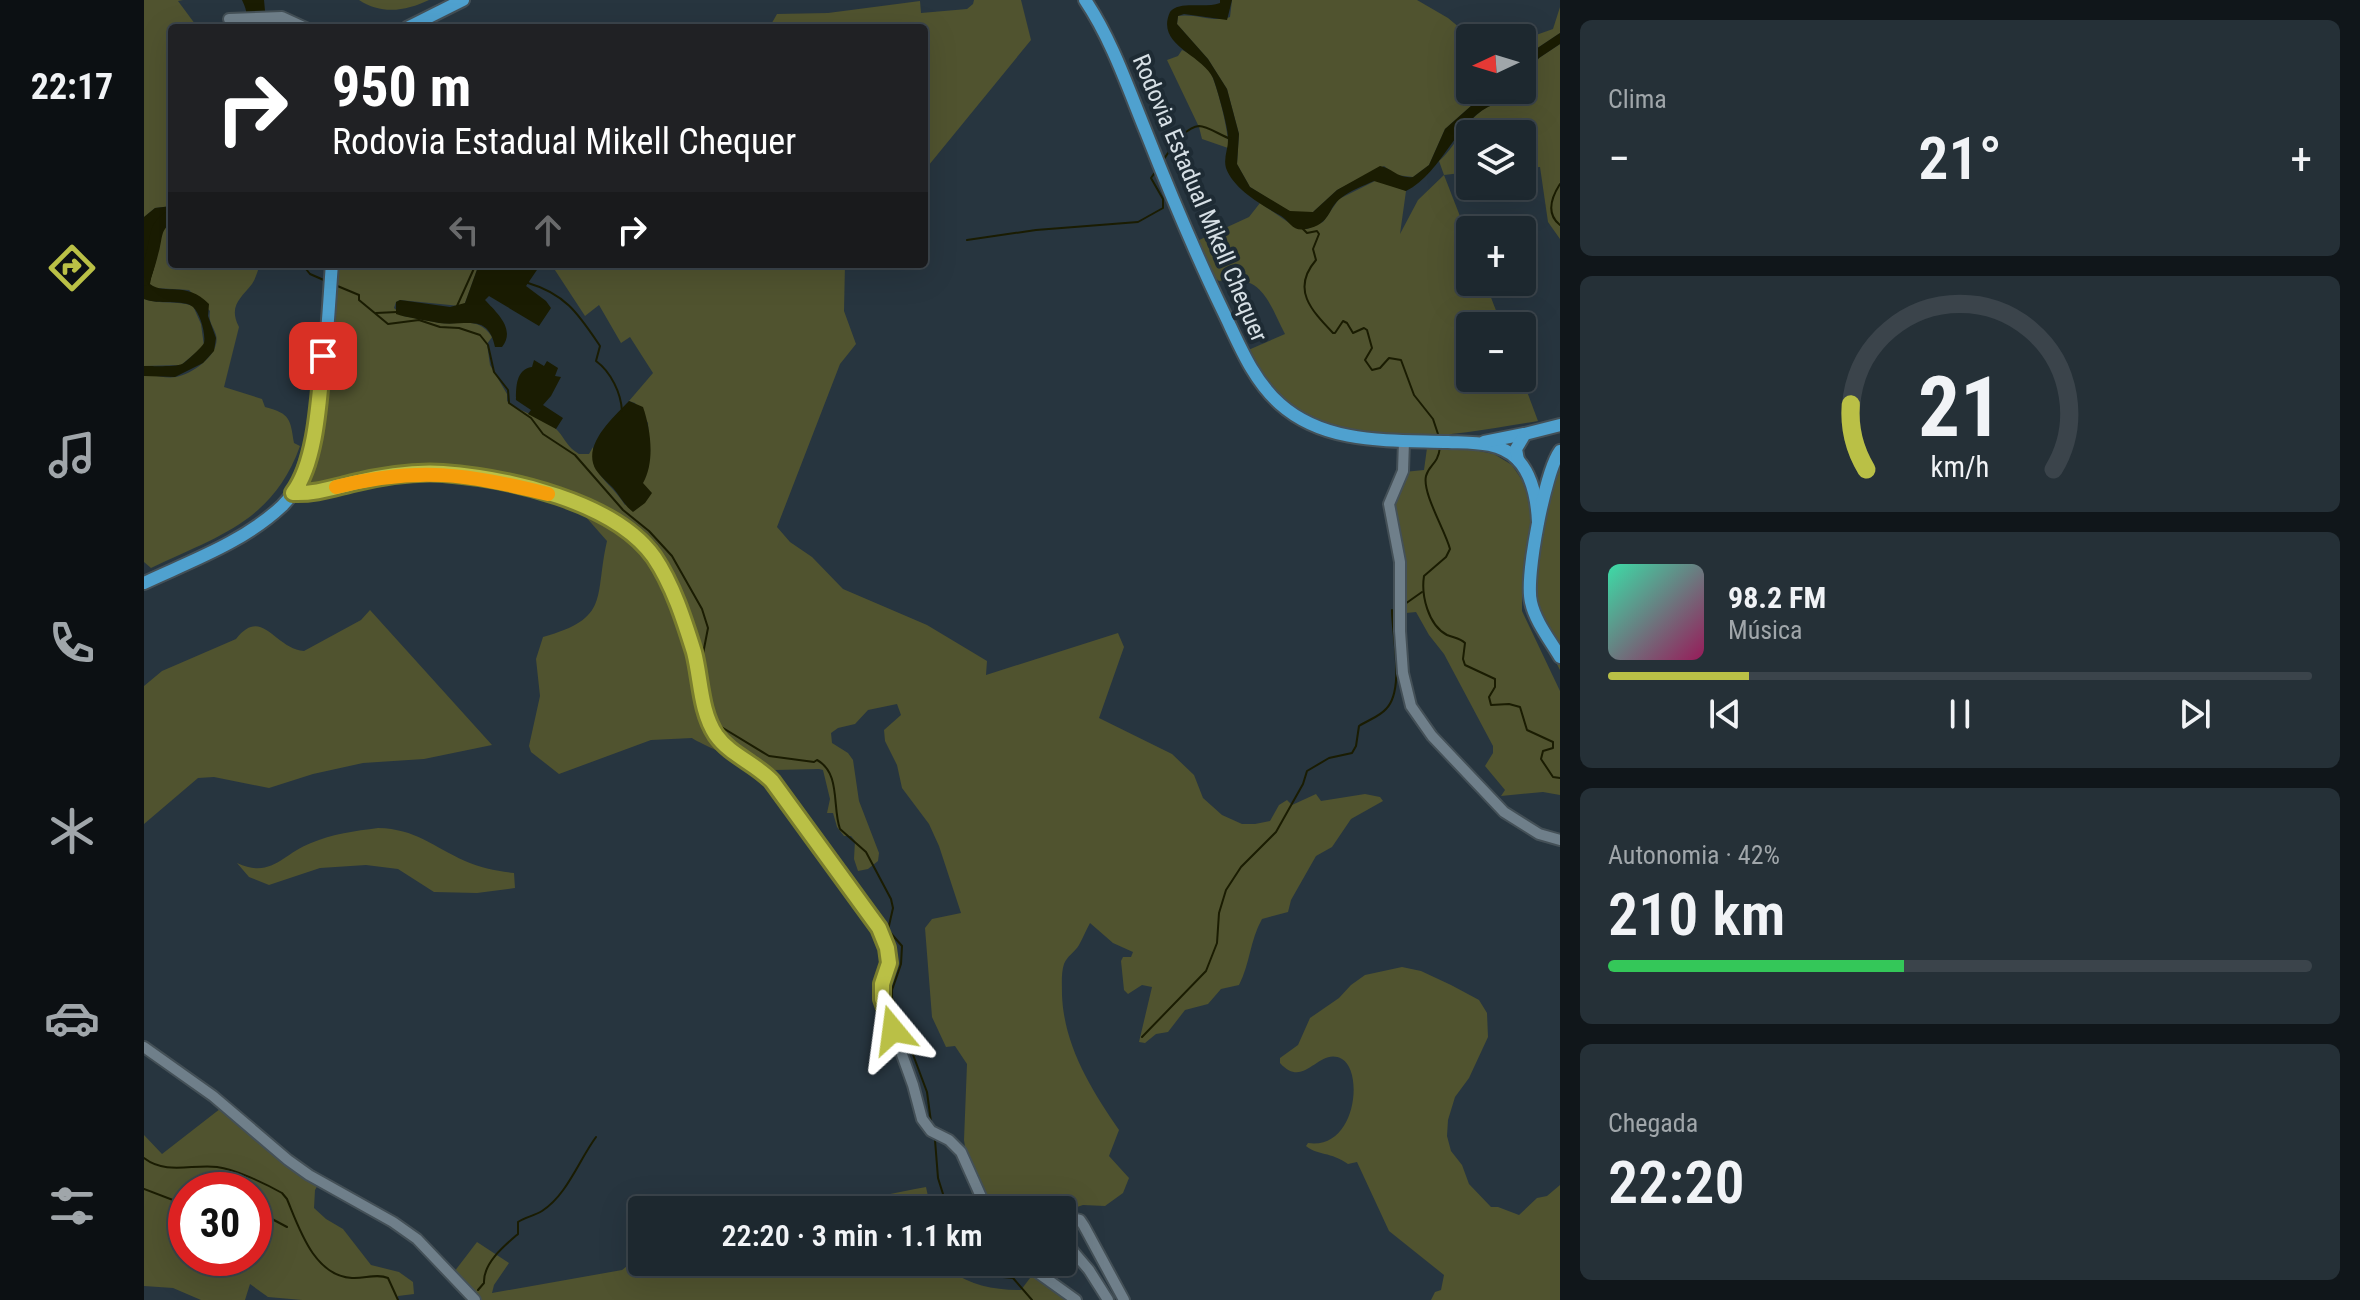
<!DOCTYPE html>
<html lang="pt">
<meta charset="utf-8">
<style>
:root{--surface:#1d282f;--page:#253037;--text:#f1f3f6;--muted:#a0a6aa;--line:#3b444b;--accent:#bac046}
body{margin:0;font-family:"Roboto Condensed",sans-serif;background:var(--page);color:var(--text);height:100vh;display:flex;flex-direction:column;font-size:30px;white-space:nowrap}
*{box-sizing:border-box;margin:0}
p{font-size:26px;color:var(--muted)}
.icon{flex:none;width:44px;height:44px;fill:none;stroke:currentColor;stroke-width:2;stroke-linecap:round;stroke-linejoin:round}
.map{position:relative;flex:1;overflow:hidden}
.panel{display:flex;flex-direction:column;gap:20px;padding:20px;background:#10161a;width:800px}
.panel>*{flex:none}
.hud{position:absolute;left:24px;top:24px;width:760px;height:244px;border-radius:8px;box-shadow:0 8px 32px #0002,0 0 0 2px var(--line);background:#202124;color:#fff;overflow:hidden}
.needle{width:52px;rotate:266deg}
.fabs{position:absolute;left:1312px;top:24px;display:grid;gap:16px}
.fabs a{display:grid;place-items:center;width:80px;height:80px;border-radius:8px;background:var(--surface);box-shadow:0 8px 32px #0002,0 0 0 2px var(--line);font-size:40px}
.speed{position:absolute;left:24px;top:1172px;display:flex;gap:16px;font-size:40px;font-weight:700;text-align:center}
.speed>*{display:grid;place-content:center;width:104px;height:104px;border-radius:50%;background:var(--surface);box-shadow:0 8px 32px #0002,0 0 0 2px var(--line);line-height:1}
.speed .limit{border:12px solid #d22;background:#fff;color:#111}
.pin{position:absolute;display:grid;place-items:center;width:68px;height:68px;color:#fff;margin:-34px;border-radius:16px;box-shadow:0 4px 12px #0006}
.me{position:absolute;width:88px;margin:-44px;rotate:344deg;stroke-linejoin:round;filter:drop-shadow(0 0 6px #0008)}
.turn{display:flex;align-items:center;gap:28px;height:168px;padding:0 32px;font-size:36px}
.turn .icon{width:104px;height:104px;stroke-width:2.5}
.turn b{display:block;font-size:56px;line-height:68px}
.lanes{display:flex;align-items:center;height:76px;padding:0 32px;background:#0003;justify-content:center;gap:40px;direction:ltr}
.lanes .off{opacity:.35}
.big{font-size:60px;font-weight:600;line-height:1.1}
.panel .card{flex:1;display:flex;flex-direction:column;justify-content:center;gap:12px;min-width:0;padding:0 28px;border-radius:12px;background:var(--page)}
.panel .dial{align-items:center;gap:0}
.dial svg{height:208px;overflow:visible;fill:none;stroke:var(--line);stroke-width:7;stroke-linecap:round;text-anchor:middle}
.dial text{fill:var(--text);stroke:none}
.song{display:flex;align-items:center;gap:24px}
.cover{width:96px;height:96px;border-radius:12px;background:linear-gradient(135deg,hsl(160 70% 55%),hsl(330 70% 35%))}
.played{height:8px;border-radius:4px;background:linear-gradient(90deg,var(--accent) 20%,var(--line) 20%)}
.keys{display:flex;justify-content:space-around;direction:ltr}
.heat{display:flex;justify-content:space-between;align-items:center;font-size:44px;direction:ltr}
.charge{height:12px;border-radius:6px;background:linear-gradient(90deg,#34c759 42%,var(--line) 0)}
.trip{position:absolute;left:484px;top:1196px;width:448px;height:80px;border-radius:8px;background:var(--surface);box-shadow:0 8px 32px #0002,0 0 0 2px var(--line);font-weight:600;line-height:80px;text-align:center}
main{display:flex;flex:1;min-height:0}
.tabs{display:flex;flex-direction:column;width:144px;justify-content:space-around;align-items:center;background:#0c1013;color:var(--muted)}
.tabs .icon{width:56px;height:56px}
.tabs .active{color:var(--accent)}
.tabs b{font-size:36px;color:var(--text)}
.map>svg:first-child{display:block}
.green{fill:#50532f;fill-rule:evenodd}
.water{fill:#1a1c02}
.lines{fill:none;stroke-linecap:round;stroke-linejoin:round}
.stream{stroke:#1a1c02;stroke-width:2}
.river{stroke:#1a1c02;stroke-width:12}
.minor-casing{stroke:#445057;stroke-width:14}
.major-casing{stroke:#445057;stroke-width:16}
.minor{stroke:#6f7f8a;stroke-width:10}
.major{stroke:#4fa1cf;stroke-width:12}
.route-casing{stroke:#797d2e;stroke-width:20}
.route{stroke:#bac046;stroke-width:14}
.slow{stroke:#f59e0b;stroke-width:14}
.labels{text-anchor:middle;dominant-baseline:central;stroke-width:8;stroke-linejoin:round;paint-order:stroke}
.street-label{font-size:24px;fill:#d7e0e6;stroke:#1e2b34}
</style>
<main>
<nav class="tabs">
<b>22:17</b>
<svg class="icon active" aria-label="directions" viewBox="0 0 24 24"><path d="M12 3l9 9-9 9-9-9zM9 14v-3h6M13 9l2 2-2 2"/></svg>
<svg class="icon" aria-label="music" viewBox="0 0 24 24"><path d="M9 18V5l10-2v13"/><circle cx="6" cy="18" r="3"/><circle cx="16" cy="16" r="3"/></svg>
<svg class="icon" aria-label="phone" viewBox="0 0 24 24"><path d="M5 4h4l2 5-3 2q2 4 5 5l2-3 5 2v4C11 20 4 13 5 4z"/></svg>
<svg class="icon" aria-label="climate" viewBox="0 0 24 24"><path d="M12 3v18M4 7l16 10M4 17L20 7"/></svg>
<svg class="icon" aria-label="car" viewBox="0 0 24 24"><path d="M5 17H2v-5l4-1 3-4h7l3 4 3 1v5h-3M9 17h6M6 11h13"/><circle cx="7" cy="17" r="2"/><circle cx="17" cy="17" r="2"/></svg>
<svg class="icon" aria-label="filters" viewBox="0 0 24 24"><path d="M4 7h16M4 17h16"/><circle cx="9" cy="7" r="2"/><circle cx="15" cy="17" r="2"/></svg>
</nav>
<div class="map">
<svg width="1416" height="1300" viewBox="0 0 1416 1300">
<rect width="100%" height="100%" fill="#27353f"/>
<g class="green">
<polygon points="0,0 39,0 34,1 54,28 28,28 28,206 11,208 0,217"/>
<path d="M215,0H285C262,11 238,15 215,0Z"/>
<polygon points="830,0 877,0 887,40 780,171 780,28 625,28 633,14 684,13 776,1 777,13 823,9 829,4"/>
<path d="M1088,0H1273L1304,18L1328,38H1326V90H1345L1301,129L1285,165L1269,177L1252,175L1240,166L1193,190L1169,212H1146L1106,187L1093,164L1095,134L1083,89L1064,59L1033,24L1034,16C1051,13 1070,23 1086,17Z"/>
<polygon points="1416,7 1416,33 1389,51 1378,50 1378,40 1409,29"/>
<path d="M1416,44V239L1404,222L1396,167L1378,168V134H1326V172L1300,175L1326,242V282H1341L1358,326H1326V378H1378L1394,421C1313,434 1203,458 1135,396C1122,383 1113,367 1102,351L1141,334C1124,301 1118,273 1075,281L1070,277L1053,241L1105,217L1116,203L1154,229H1163L1179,222L1195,199L1233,180L1262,191L1256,234L1274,200L1300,175L1295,161C1316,143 1323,113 1351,104L1359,90H1378V74L1384,72L1395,58Z"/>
<path d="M1038,50C1048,55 1057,59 1064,68C1072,79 1086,135 1084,148L1058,139L1055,127L1023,60L1034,56Z"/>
<path d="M28,221V264H116C114,270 112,278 108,284C97,298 84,306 95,327L80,387L118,399L121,407C147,414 146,419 150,443L156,446C129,522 73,536 7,568L0,562V376C11,374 21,379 32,377C49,374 77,354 72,335C69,325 64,322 66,311L45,290L12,288L5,284C7,276 11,267 11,259C12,242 9,227 28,221Z"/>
<path d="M188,264H335L321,303L316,306L256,300L252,302L250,308L259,316C272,318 284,321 296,323C317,325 335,316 348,337L343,344L346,365L363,394V401C377,414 402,416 414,431C422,440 423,447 435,454H445L449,447C449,479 466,481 481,505L499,483L505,439L504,423L491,403L485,401L509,373L486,337L477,343L455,305L441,316L407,264H701L700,311L712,344L696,364L633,527L646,542L668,557L699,589L783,625L843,661L842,675L974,633L980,647L955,718L1028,754L1050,775L1059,798L1078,815L1098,824H1111L1126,821L1135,805L1143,800L1148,805L1172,794L1177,801L1221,794L1236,797L1239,801L1207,819L1188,847L1172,856L1147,900L1144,912L1118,919C1106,940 1106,964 1095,985L1077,989L1064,1004L1041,1010L1024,1032L1012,1034L1001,1043L995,1042L1008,987L998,985L984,994L980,990L977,961L979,957H987L989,952L969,943L946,923C942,930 939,938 935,945C931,952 923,956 920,964C917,973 918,985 918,995C920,1046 947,1089 975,1130L965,1156L985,1178L979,1193L961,1206L939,1205L918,1212L835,1210L829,1201L820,1140L823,1064L811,1046L802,1047L788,1017L781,928L788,919L817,913L795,846L785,824L758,788L753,765L741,741L740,730L757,715L753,704L724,710L711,724L694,728L687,733L688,743L704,753L709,760L715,801L735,853L734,861L724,869L714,871L710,859L711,841L707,836H700L693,827L689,813H683L686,799L679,770L675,769L631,770L617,764L613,756L580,749V753C575,752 552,741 548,738L507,740L415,774L387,752L385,746L396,696L392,659L399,637C467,618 450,598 463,541L426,499L289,469L216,471L195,480L160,483L155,479L162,464Z"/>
<path d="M0,299C16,305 33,300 49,306L57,324L60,346L37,365L0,366Z"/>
<polygon points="1283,448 1325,449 1350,454 1368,465 1382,486 1389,508 1388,537 1378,586 1378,611 1416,691 1416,795 1399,792 1357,796 1361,790 1341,766 1349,753 1349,746 1300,654 1285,635 1272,612 1252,614 1252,564 1243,509 1260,472 1280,470"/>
<polygon points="1416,460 1416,670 1387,614 1391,564 1402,521 1407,485"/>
<path d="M226,610L348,745L280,759L219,763L169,774L125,788L70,777L54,778L0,824V686L18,671L92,639C118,605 131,649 160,651L217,620Z"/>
<path d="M234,828C272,829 288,846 321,861C337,868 353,871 370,873L371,888L333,893L290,892L254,869L222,865L176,868L125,885L105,877L93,863C128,879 138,854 167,843C188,834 211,831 234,828Z"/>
<path d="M1258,967L1277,971L1307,985L1335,1000L1343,1013L1344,1037L1325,1078L1311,1097L1304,1120L1303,1136L1307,1151L1318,1165L1325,1184L1347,1207H1354L1375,1215L1393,1198L1403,1196L1416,1185V1300H1287L1291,1292L1297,1290L1300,1275L1245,1231L1213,1162L1204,1164C1188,1152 1172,1155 1162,1146L1164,1143C1212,1150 1220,1072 1198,1059C1174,1046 1161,1091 1136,1063V1058L1154,1045L1166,1018L1195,998L1207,985L1221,975Z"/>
<path d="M81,1105L177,1180L171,1190L170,1208L182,1219L199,1229L227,1265L255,1272L269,1282L270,1294L254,1296L253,1300H158L124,1297L106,1284L101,1300H57L29,1288L0,1286V1135L18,1154ZM42,1190H110V1258H42Z"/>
<polygon points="782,1187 787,1210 667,1210 771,1189"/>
<path d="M333,1242L365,1263L350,1285L348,1293L478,1270L487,1263L498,1262H796C819,1284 846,1290 877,1290L892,1270L933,1300H330L310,1272Z"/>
</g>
<g class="water">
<path d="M98,0H120L122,22L120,28H99C105,19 103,10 98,0Z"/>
<path d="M1076,0H1088L1083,20L1040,14L1034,16L1033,24L1064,59L1083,89L1095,134L1093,164L1106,187L1146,211L1169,212L1193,190L1236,166C1248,168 1254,179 1269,177L1285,165L1301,129L1345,90H1359L1351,104C1314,116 1299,173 1262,191L1230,181C1219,186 1207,190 1197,198C1183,208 1188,224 1162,229C1149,232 1146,222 1137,216C1118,205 1090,190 1082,168C1079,157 1085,148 1084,137C1084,127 1073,88 1069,78C1058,54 1011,45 1026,12C1035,0 1060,9 1076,3Z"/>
<polygon points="1416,33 1416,44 1395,58 1384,72 1378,74 1378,50 1389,51"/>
<path d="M28,206V221C8,227 12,242 12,259C11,267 7,276 6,284C21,296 42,280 65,304L64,316L72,338L70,351L59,363L31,377L0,376V366C7,366 33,367 38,364C41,363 59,346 60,343C62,334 56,313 49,307C40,299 14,305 0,299V217L11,208Z"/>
<path d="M335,264H397L382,286L402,301L407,308L395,326L345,296L341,300C353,313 372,329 358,347H351C344,312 320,327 295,323C282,320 264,318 252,314V302L256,300L306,307L321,303Z"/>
<path d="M390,360L400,366L403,361L414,368L411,376L417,377L407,396L399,405L419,418L412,429L384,414L387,410L372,400C372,387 372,369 388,367Z"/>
<path d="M485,401L499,407C507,430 511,462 499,483L508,493L501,503L489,512C480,505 476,496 469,488C463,482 456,476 452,470C437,445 470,417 485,401Z"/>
</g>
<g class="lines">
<g class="stream">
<path d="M1020,159C1027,148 1041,127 1055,126C1064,126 1077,136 1087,139"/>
<path d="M1416,184C1407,198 1402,214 1416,225"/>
<path d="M1159,229L1163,233L1173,231L1175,234L1169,249L1172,260C1147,289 1167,310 1189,333H1191L1199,321L1203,323L1209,333L1220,328L1223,330L1228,348L1221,360L1228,370L1236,368L1245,358L1257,360L1270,395L1289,419L1295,437"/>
<polyline points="823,240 892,230 994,222 1019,208 1019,199 1007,178 1012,171"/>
<polyline points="158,264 166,274 182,281"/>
<path d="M384,283C422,294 435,315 456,346L452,361C467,372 477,393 478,411"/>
<path d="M191,285L215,295V300L244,324L275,320L296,327L315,328L336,335L344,345L350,372L364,390L365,403L387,418L399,434L431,455L479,510L505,531L528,556L558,609L564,628L558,659L566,710L574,725L625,756L670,762L673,760C697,773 688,807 696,829L722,852L747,899L749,908L744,930L758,946L757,964L748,990V998L767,1033L768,1052L783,1092L787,1122"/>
<polyline points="313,306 332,264"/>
<polyline points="232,313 253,312"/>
<path d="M1296,447C1294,465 1285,464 1282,476C1278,493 1301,530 1306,549L1302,557L1280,576C1277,595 1284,625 1303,635C1310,638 1316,638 1321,643L1319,659L1321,665L1351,679V687L1345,697L1347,705L1365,704L1376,707L1383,730L1409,742V748L1399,751L1397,759L1409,777L1416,778"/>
<polyline points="1261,604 1278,592"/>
<path d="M998,1037L1062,971L1073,943L1075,913L1082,890L1097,867L1132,832L1159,784L1163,771L1185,758L1208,753L1212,746L1215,726C1224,720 1235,717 1242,709C1261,690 1248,636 1248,610"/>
<polyline points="791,1140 794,1178 804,1210"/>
<path d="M0,1158C22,1175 48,1164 73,1167C91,1169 122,1184 138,1193L143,1199C155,1228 170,1276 208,1278C220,1279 233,1273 244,1278L254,1300"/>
<polyline points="0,1189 42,1205"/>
<polyline points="110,1219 128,1219 143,1227"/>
<polyline points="824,1262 829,1274 869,1278 888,1300"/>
<path d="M334,1290L340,1283C339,1263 360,1246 374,1234V1222C381,1217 390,1216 398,1211C423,1195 435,1160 452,1137"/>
</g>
<path class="river" d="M0,280C3,271 6,263 8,254C14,235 8,228 28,215"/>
<defs>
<g id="minor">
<polyline points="85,19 138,17 162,28"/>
<polyline points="1260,441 1259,471 1245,504 1256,562 1256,631 1259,673 1267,706 1288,736 1360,812 1395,834 1416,840"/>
<path d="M149,493C177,495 204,484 232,478C253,473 276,472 298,473C362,478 474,502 511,559C528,586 538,618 548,648C557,676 555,710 572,735C586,756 611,763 628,781L735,928L745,963L738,984V999L769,1085L778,1119L787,1131L805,1140L817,1152L843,1210"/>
<polyline points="0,1047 69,1096 144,1160 165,1175 249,1222 273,1239 331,1300"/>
<polyline points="879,1262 932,1300"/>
<polyline points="964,1300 945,1270 928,1250 921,1226 927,1218 936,1220 940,1226 980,1300"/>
</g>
<g id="major">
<path d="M941,0C968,40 984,88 1002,132C1026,193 1051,253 1079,311C1095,344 1108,379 1136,404C1182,445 1247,440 1304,442C1328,443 1355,441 1373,459C1389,475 1393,501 1394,522"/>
<polyline points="263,28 319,0"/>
<polyline points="1340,442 1380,434"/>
<path d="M1416,451C1401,472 1381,577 1387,602C1391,621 1406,640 1416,657"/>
<polyline points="1374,460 1372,449 1381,434 1416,425"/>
<path d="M0,583C47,561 100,542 138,506C180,467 183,322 188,264"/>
</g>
</defs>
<use href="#minor" class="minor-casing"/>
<use href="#major" class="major-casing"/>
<use href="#minor" class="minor"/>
<use href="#major" class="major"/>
</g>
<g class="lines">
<defs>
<path id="route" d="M179,356C175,396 173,461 149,493C170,494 188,488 209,483C238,476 269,471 299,473C364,478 470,501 510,557C529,585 540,620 550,652C557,679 556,711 572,735C586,755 611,763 628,781L735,928L743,948L745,963L738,984V999L749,1030"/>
</defs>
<use href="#route" class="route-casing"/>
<use href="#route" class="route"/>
<path class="slow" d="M192,487C275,466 322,474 404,494"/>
</g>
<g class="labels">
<g class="street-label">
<text transform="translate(1056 198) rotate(67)">Rodovia Estadual Mikell Chequer</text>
</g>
</g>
</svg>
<div class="fabs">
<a><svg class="needle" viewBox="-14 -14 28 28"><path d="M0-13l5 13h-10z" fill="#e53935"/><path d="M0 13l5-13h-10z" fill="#a0a6aa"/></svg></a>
<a><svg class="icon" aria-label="layers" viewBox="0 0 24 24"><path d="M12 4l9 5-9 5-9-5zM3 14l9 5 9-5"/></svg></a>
<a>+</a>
<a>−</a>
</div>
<div class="speed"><div class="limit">30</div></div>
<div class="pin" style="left:179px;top:356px;background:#d93025"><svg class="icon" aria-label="arrive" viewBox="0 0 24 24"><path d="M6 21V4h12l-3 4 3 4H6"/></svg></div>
<svg class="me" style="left:749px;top:1030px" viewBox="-20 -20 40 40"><path d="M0-17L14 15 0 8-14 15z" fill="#bac046" stroke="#fff" stroke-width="4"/></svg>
<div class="trip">22:20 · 3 min · 1.1 km</div>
<div class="hud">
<div class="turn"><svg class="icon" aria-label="right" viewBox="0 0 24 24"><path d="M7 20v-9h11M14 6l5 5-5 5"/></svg><div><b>950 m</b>Rodovia Estadual Mikell Chequer</div></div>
<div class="lanes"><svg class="icon off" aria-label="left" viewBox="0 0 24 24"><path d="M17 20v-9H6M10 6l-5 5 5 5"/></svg><svg class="icon off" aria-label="ahead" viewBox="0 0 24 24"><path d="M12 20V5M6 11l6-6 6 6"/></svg><svg class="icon" aria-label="right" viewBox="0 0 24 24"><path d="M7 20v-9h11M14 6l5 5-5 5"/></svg></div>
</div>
</div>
<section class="panel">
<div class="card"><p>Clima</p>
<div class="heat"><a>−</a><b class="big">21°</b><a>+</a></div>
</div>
<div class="card dial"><svg viewBox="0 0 100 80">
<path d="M14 69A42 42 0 1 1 86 69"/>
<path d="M14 69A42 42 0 0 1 8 44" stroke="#bac046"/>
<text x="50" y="56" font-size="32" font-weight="700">21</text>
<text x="50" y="72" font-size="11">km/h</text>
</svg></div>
<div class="card">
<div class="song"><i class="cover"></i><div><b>98.2 FM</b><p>Música</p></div></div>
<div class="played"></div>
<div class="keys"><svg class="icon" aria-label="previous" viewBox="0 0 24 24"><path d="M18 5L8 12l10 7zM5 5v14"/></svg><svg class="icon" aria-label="pause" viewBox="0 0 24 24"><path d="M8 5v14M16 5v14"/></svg><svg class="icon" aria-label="next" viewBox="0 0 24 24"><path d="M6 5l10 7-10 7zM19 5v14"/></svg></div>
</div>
<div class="card"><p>Autonomia · 42%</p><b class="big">210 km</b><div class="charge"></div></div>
<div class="card"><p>Chegada</p><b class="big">22:20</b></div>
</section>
</main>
